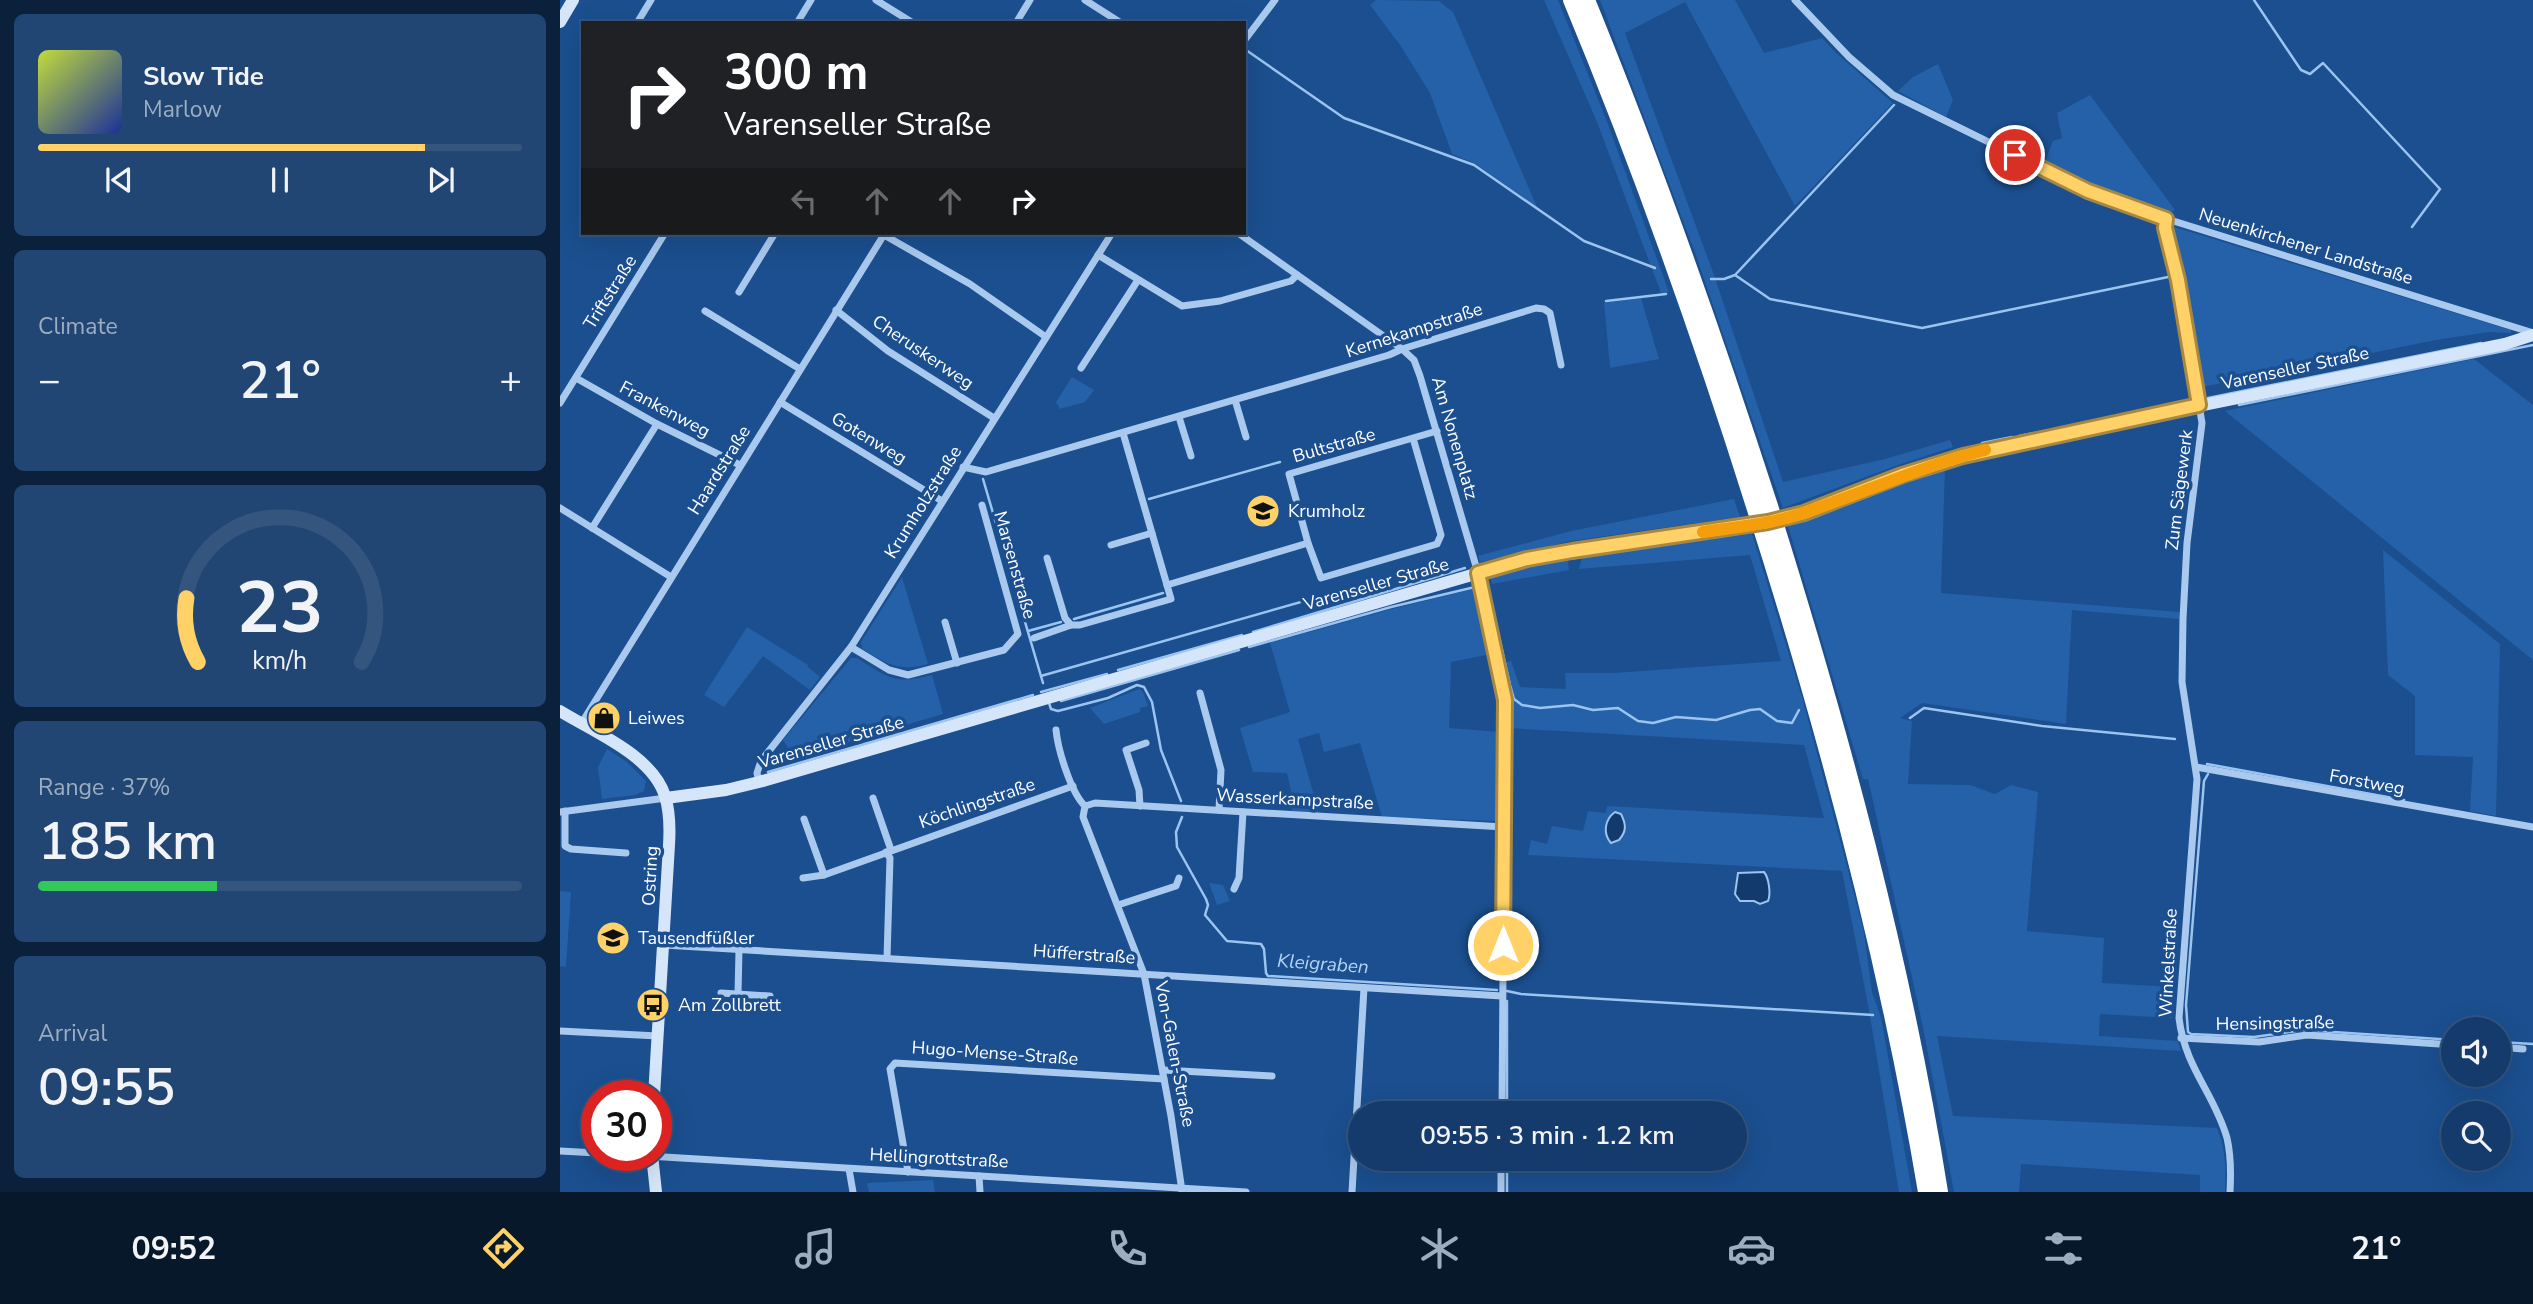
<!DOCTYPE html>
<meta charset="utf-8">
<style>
:root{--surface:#143b6b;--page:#214673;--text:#f1f3f6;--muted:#9dadc1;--line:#33557e;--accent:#ffd166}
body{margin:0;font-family:"Nunito Sans",sans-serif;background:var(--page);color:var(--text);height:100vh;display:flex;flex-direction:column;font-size:26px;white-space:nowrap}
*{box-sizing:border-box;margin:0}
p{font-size:23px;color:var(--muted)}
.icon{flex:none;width:38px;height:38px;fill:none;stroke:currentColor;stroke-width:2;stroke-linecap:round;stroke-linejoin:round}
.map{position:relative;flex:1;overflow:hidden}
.side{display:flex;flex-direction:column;gap:14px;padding:14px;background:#0b203b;width:560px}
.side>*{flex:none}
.hud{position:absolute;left:21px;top:21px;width:665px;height:214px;border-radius:0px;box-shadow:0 7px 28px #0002,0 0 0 2px var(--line);background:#202124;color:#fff;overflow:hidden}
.buttons{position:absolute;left:1881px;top:1017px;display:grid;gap:14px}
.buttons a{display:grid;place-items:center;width:70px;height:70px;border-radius:50%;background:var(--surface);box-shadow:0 7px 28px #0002,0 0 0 2px var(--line);font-size:35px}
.speed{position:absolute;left:21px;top:1080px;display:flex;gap:14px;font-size:35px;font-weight:700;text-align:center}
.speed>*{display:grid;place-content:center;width:91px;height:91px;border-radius:50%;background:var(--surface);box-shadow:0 7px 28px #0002,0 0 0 2px var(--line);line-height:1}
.speed .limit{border:10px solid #d22;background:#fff;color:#111}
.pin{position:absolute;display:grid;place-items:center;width:60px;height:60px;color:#fff;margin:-30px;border:4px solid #fff;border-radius:50%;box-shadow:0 2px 7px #0007}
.me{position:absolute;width:77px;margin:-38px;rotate:0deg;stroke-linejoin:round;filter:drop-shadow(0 0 5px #0008)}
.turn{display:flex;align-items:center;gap:24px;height:147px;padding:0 28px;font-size:32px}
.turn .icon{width:91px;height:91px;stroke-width:2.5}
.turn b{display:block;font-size:49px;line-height:60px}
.lanes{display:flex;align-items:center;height:66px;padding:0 28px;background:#0003;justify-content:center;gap:35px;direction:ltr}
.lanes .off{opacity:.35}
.big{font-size:52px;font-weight:600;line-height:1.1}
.side .widget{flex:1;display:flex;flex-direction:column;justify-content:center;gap:10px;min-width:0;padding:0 24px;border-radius:10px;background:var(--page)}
.side .dial{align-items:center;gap:0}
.dial svg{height:182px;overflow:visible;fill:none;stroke:var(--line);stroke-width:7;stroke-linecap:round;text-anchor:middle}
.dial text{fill:var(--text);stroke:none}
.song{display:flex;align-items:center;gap:21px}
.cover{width:84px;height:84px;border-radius:10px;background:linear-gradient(135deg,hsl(70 70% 55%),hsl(230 70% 35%))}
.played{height:7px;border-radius:4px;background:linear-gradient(90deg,var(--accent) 80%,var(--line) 80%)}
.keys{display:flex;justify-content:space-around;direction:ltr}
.heat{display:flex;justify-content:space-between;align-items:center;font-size:38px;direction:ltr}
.charge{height:10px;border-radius:5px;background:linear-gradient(90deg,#34c759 37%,var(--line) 0)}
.trip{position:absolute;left:788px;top:1101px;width:399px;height:70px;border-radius:35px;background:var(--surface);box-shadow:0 7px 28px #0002,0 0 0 2px var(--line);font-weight:600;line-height:70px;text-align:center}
.tab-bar{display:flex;height:112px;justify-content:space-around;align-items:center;background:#08182b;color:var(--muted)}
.tab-bar .icon{width:49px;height:49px}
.tab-bar .current{color:var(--accent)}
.tab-bar b{font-size:32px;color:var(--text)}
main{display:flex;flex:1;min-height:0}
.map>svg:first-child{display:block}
.green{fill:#2461a8}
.water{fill:#123a6d;stroke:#9cc4f0;stroke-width:2}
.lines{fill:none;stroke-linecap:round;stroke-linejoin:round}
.stream{stroke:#9cc4f0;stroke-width:2.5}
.street{stroke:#a9c9ee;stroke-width:7}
.secondary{stroke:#d6e6fa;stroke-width:12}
.highway{stroke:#fff;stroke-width:16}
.secondary-bridge{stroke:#d6e6fa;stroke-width:12}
.route-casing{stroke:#a68842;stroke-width:18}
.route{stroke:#ffd166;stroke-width:12}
.slow{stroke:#f59e0b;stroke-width:12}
.labels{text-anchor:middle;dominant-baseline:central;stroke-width:7;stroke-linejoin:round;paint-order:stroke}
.street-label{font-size:18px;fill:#fff;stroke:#1b4f8f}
.poi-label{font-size:18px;fill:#fff;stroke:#1b4f8f;text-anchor:start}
.water-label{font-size:19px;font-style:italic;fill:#b5d3f5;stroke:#1b4f8f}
</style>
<main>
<section class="side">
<div class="widget">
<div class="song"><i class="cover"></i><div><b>Slow Tide</b><p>Marlow</p></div></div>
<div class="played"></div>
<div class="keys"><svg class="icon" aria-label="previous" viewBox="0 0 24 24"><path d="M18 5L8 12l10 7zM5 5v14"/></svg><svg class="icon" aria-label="pause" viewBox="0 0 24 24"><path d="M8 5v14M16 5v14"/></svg><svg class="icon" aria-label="next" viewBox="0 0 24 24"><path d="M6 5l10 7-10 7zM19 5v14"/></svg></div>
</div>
<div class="widget"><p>Climate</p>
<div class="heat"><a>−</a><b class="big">21°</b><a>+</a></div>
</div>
<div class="widget dial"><svg viewBox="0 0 100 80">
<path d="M14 69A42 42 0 1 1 86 69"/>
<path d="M14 69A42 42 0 0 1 9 41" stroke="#ffd166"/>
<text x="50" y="56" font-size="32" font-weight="700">23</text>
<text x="50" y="72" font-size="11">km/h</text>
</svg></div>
<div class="widget"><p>Range · 37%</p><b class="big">185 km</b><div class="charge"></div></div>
<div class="widget"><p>Arrival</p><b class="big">09:55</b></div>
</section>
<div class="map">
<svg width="1973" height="1192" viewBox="0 0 1973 1192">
<rect width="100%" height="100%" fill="#1b4f8f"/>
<g class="green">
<polygon points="816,0 879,1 893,12 977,207 914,163 892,154 870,93 840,45 810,5"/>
<polygon points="984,0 998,0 1046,119 1109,292 1101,293 1037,122"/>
<polygon points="1040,0 1175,0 1204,53 1262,38 1274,51 1333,103 1235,206 1125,2 1065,33 1154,275 1223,482 1325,459 1390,440 1393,447 1338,465 1223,508 1134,250"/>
<polygon points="1378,64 1393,100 1386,117 1338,91 1353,77"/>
<polygon points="1530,95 1615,210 1612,212 1530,187 1484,164 1493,141 1502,138 1497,113"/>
<polygon points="1611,226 1951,330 1951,333 1929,332 1876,340 1642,387 1624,279"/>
<polygon points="1081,298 1099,359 1050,368 1044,303"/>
<polygon points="1914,359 1973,405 1973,660 1665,411"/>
<polygon points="512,377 534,390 525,402 500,409 496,402"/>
<path d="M1385,468L1381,593L1620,612L1619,619L1512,610L1506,724L1362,703L1340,718L1352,721L1348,784L1410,785L1435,794L1451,785L1478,792L1467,931L1544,938L1542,983L1614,987L1612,1018L1540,1014L1539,1036L1618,1041L1621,1051L1377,1036L1393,1116L1657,1128C1666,1149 1666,1170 1665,1192H1640V1175L1461,1164L1459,1192H1394L1363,1027L1308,779H1303L1228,526Z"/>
<polygon points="1174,499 1180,517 1011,541 920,562 918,556 1011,531"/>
<polygon points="1192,534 1242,697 1288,870 1304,933 1312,992 1321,1017 1352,1192 1339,1192 1309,1010 1282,871 968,855 971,840 987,844 992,826 1023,831 1028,811 1046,813 1047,806 1264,818 1244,745 948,728 947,693 941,663 951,661 960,687 1006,689 1005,673 1054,673 1221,661 1190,555 1019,569 1022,557"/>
<polygon points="1823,550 1940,644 1936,816 1910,811 1913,757 1855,755 1855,696 1828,675"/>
<polygon points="1004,559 1008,561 1009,570 932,584 930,576"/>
<path d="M342,577L368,664C338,672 327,664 302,649L301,642Z"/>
<polygon points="917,588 931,654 891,662 889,728 940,732 939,818 935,821 822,817 800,743 764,752 759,733 738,739 759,813 732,811 732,795 727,773 693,772 680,728 730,712 710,643 832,609"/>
<polygon points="187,627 248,665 248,667 260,677 250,690 203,656 164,707 144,695"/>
<path d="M291,658H297C329,678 334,685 372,675L383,714L234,758L223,740Z"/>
<polygon points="579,689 583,692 588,706 580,708 580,712 544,724 530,708"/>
<polygon points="47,749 67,762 86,781 84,791 75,795 42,799 38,767"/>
<polygon points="649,883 663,885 670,901 657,905"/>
<polygon points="0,891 11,892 6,967 0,966"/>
<polygon points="373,1180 375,1192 309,1192 307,1183"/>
</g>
<g class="water">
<path d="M1055,812L1061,814C1066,824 1067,831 1059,840L1051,843C1043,834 1044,820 1055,812Z"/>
<path d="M1204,872C1209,878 1211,894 1208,901L1200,904L1194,901H1180L1175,894L1178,873Z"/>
</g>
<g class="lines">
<g class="stream">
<polyline points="1694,0 1741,70 1750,74 1763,63 1880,189 1852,227"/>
<polyline points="686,50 784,118 914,165 1024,241 1095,268"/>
<polyline points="1175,275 1210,299 1362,328 1608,277"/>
<polyline points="1151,279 1164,279 1175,275 1334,105"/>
<polyline points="1046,301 1106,294"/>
<polyline points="1648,398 1921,343"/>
<polyline points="1679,405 1973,345"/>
<polyline points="1459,436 1501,428"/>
<polyline points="1422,443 1452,437"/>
<polyline points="423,479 483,683"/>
<polyline points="589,499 720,462"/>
<polyline points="927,584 950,685 954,699 962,705 980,708 1013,705 1033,710 1058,708 1078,721 1093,723 1116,717 1156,720 1190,710 1200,709 1217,721 1232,723 1239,710"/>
<polyline points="514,619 603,593"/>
<polyline points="468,631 501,622"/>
<polyline points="693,632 905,568"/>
<polyline points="689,647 831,607 915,587"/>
<polyline points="558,670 682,635"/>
<polyline points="481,676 762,596"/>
<polyline points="481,692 547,674"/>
<polyline points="501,701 679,650"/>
<polyline points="489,703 491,709 498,711 548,698 577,685 584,687 592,702 601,750 621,801"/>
<polyline points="1350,718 1364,708 1482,726 1615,739"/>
<polyline points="1647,764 1844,800"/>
<polyline points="208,772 473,695"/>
<polyline points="1648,774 1644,781 1626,1005 1628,1032 1631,1034 1694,1037 1743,1030 1894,1040"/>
<polyline points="622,817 616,832 617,847 646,899 648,905 645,915 667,941 701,944 704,949 706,973 708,976 937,990"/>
<polyline points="947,991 961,994 1313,1015"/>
<polyline points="1939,1042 1973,1044"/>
<polyline points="947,1113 947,1001"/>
<polyline points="947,1192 947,1158"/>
</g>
<g class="street">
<polyline points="316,0 353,23"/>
<polyline points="525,0 561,23"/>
<polyline points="1235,0 1289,57 1333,95 1528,191 1607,219 1973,333"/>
<polyline points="77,23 91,0"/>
<polyline points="237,23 251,0"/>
<polyline points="456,23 470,0"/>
<polyline points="684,41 715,0"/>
<path d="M1607,219L1605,227L1618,280L1642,423L1627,543L1623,619L1622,682L1637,779L1619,1018C1625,1068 1654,1093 1667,1138C1671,1155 1671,1174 1670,1192"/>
<polyline points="678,233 842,349 854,360 860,376 918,573 945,700 942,1113"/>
<polyline points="324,235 410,284 486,337"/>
<polyline points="538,255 622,306 660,301 731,281 737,275"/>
<polyline points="179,292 215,233"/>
<polyline points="276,310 328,351 434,418"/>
<polyline points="145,311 240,369"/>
<polyline points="521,368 578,280"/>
<polyline points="16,378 97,424 180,465"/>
<polyline points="675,400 686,437"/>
<polyline points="220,402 382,501"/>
<polyline points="0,403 105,233"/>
<polyline points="619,417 631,456"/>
<polyline points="853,438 881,535 877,544 761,578 748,543 729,474 877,431"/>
<polyline points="403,467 426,472 829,355 842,349 976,308 984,309 990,313 1001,365"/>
<polyline points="0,508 111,577"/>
<polyline points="32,528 97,424"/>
<polyline points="551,545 592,533"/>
<polyline points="487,558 505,618 511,625 520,625 611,599 563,433"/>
<polyline points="607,585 748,543"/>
<polyline points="385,622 397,663"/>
<polyline points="474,638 511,625"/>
<polyline points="291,647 329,670 348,675 444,650 458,634 422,505"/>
<polyline points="640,693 661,770 659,810"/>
<polyline points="21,724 325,233"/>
<path d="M496,730C498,750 511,793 525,806L523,817L584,974L611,1116L622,1191"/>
<polyline points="1636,767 1973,827"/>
<polyline points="199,782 197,773 201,761 291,647 552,233"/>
<polyline points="313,798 331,850"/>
<polyline points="525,806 535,803 944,827"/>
<polyline points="580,806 579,790 566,750 586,743"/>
<polyline points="5,811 5,846 11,849 66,853"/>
<polyline points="0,812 106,798"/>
<polyline points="244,819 264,875"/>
<polyline points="326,852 330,858 327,958"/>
<polyline points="243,878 264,875 513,786"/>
<polyline points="674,889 679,878 683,812"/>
<polyline points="558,905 616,886 619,878"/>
<polyline points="104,945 942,996"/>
<polyline points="161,993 210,996"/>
<polyline points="178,994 179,950"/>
<polyline points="0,1031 98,1036"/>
<polyline points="1621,1038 1699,1042 1747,1035 1894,1045"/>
<polyline points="1939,1047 1963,1049"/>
<polyline points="603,1070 712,1076"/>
<polyline points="0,1151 37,1153"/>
<polyline points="71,1155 686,1192"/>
<polyline points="289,1169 293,1192"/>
<polyline points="348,1172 330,1069 335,1063 604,1079"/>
<polyline points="419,1176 420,1192"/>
<polyline points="792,1192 804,988"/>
<polyline points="941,1192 941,1158"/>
</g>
<g class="secondary">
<polyline points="0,22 13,0"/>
<polyline points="1244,513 1342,475 1441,446 1945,344 1973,335"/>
<path d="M0,711C34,732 92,755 105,796C110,812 110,829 109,845L94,1096"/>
<polyline points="106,798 166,790 199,782 967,559 1012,551 1177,527"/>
<polyline points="92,1155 96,1192"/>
</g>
<g class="highway">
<path d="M1011,0C1080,166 1140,335 1194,506C1266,731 1327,959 1366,1192"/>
<path d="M1027,0C1095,166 1155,336 1210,506C1281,731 1343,959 1380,1192"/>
</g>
<polyline class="secondary-bridge" points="1177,527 1244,513"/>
</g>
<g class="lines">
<defs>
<polyline id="route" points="943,945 945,700 918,573 967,559 1012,551 1208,522 1244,513 1342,475 1403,456 1639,405 1618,280 1605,228 1606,219 1528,191 1455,155"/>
</defs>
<use href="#route" class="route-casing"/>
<use href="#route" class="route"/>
<path class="slow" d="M1143,532C1177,527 1211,524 1243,513C1304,493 1362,466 1425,450"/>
</g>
<defs>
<symbol id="school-disc" viewBox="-11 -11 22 22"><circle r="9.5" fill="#ffd166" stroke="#1b4f8f"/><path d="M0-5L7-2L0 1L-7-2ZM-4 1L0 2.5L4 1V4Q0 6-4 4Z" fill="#111"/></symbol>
<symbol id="shop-disc" viewBox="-11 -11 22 22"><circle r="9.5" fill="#ffd166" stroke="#1b4f8f"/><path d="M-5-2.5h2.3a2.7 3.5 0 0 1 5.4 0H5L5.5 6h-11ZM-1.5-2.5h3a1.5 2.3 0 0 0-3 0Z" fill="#111"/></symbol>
<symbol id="bus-disc" viewBox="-11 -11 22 22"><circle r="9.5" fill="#ffd166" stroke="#1b4f8f"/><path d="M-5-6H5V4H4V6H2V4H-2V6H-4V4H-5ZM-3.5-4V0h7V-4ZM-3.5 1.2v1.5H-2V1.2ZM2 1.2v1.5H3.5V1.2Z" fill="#111"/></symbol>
</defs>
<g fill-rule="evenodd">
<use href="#school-disc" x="684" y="492" width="38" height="38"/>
<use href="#shop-disc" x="25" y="699" width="38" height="38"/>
<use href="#school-disc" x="34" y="919" width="38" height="38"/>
<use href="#bus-disc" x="74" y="986" width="38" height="38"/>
</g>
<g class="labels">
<g class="street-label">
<text transform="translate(1746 246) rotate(17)">Neuenkirchener Landstraße</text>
<text transform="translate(50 292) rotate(-58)">Triftstraße</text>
<text transform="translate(854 330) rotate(-18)">Kernekampstraße</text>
<text transform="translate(363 352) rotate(34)">Cheruskerweg</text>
<text transform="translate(1735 368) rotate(-12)">Varenseller Straße</text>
<text transform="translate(105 409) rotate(28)">Frankenweg</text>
<text transform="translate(309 438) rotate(31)">Gotenweg</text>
<text transform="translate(895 438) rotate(74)">Am Nonenplatz</text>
<text transform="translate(774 445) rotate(-16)">Bultstraße</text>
<text transform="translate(159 470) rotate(-58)">Haardstraße</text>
<text transform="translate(1619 490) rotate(-83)">Zum Sägewerk</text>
<text transform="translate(363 502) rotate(-58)">Krumholzstraße</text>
<text transform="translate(455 565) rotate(74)">Marsenstraße</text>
<text transform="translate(816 584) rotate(-16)">Varenseller Straße</text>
<text transform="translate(271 742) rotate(-16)">Varenseller Straße</text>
<text transform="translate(1807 782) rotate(10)">Forstweg</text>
<text transform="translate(735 799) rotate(3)">Wasserkampstraße</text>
<text transform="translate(417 803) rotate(-19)">Köchlingstraße</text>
<text transform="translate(90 876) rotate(-87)">Ostring</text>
<text transform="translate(524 954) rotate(4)">Hüfferstraße</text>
<text transform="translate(1608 963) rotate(-87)">Winkelstraße</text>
<text transform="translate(1715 1023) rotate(-1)">Hensingstraße</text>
<text transform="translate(435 1053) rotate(4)">Hugo-Mense-Straße</text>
<text transform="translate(615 1054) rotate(79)">Von-Galen-Straße</text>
<text transform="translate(379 1158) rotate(3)">Hellingrottstraße</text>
</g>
<g class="poi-label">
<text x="728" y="511">Krumholz</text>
<text x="68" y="718">Leiwes</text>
<text x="78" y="938">Tausendfüßler</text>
<text x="118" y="1005">Am Zollbrett</text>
</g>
<g class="water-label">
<text transform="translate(763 964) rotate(4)">Kleigraben</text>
</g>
</g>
</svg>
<div class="buttons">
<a><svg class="icon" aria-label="sound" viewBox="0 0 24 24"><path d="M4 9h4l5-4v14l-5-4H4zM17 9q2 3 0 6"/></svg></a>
<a><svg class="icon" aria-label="search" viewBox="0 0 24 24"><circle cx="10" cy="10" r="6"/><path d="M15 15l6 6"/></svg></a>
</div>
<div class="speed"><div class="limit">30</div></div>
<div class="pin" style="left:1455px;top:155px;background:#d93025"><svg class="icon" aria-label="arrive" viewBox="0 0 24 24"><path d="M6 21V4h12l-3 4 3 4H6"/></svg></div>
<svg class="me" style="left:943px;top:945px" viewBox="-20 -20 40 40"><circle r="17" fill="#ffd166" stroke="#fff" stroke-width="3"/><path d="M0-11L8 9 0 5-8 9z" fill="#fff"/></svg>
<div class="trip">09:55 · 3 min · 1.2 km</div>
<div class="hud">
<div class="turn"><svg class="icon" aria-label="right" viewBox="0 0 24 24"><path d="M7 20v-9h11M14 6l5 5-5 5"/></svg><div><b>300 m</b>Varenseller Straße</div></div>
<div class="lanes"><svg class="icon off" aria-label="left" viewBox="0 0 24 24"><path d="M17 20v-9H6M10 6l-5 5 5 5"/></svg><svg class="icon off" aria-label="ahead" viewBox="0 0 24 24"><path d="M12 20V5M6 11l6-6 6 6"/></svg><svg class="icon off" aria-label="ahead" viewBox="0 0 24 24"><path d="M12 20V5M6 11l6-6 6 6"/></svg><svg class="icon" aria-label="right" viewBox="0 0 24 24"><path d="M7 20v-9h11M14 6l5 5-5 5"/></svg></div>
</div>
</div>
</main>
<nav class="tab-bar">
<b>09:52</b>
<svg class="icon current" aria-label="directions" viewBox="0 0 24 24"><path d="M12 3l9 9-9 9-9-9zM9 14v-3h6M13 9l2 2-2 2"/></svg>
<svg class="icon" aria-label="music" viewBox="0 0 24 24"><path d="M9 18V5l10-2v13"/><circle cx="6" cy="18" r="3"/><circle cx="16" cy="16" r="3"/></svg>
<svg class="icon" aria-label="phone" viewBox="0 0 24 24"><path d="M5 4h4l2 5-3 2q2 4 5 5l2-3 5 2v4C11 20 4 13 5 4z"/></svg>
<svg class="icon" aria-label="climate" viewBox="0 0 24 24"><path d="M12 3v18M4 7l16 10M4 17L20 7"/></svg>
<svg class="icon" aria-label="car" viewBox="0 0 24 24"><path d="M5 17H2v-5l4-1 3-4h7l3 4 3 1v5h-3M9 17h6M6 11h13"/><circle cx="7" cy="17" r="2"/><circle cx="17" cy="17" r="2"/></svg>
<svg class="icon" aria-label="filters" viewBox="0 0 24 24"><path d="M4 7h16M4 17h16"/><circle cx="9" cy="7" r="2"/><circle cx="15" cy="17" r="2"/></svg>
<b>21°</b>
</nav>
